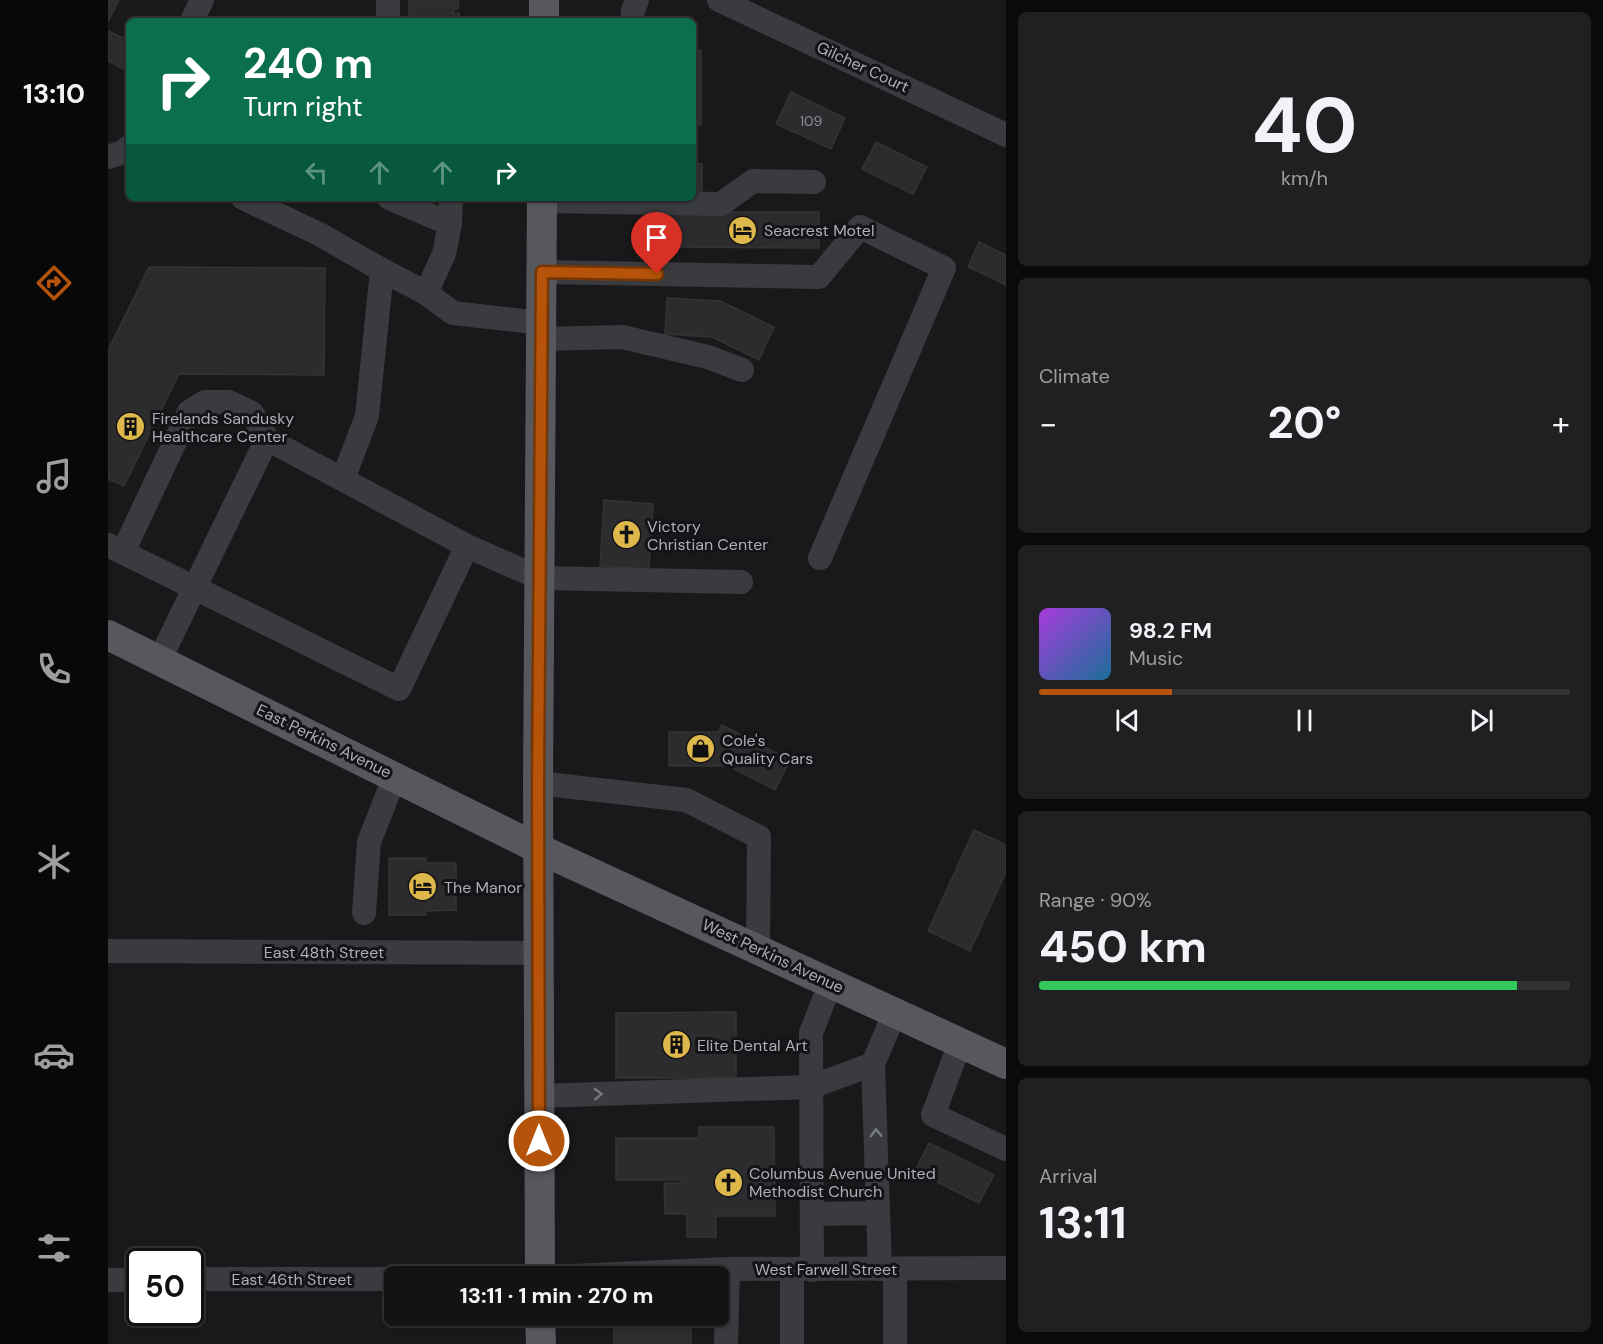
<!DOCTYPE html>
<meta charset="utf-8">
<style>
:root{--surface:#131314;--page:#202022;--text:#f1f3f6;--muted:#9d9ea0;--line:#323234;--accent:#b45309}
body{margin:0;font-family:"DM Sans",sans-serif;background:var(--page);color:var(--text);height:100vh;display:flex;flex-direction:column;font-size:22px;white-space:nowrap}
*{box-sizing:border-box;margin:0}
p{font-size:20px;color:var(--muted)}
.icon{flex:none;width:33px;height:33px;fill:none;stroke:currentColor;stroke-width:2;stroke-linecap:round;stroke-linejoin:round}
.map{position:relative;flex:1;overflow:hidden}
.details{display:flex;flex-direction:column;gap:12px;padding:12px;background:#0a0a0b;width:597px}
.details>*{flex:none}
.hud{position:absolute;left:18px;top:18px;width:570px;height:183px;border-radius:9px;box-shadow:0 2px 4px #0004,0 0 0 2px var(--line);background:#0b6e4f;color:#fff;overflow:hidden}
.speed{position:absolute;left:18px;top:1248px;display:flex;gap:12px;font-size:30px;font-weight:700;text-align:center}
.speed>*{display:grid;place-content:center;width:78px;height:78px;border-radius:50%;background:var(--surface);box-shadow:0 2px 4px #0004,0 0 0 2px var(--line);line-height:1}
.speed .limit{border:3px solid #111;border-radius:9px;background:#fff;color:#111}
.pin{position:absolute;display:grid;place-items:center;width:51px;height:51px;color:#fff;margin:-62px -26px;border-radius:50% 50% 50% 0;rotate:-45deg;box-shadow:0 0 6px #0007}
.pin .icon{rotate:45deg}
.me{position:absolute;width:66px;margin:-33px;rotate:0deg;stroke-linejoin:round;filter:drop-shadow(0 0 4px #0008)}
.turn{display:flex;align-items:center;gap:21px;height:126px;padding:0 18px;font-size:27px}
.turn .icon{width:78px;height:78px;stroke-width:2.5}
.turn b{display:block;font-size:42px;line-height:51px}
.lanes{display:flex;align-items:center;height:57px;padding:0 18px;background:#0003;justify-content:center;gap:30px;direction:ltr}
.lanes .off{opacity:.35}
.big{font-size:45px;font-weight:700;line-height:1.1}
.details .card{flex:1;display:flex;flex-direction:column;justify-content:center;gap:9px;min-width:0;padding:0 21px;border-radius:9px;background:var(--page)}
.details .dial{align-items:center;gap:0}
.dial b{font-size:78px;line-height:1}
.song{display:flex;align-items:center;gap:18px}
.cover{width:72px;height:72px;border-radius:9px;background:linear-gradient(135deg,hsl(280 70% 55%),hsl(200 70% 35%))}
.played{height:6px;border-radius:3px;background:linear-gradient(90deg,var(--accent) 25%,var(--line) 25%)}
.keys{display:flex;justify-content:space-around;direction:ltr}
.heat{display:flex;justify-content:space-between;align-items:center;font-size:33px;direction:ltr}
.charge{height:9px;border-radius:4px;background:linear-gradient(90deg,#34c759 90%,var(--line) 0)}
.trip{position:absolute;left:276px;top:1266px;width:345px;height:60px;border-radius:9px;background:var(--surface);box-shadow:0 2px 4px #0004,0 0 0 2px var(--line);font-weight:700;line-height:60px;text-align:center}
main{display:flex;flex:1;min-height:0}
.tab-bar{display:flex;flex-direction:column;width:108px;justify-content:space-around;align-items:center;background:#080808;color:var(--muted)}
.tab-bar .icon{width:42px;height:42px}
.tab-bar .active{color:var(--accent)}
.tab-bar b{font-size:27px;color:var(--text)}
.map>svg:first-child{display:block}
.building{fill:#2c2c2e;stroke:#333336;stroke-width:1.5}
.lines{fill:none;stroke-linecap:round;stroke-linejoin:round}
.minor{stroke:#3a3b3f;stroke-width:24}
.major{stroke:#57585e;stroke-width:30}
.oneway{stroke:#797b82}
.route-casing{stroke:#753606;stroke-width:15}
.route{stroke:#b45309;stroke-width:10}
.labels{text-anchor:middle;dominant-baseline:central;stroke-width:6;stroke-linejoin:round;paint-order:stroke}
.number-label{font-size:14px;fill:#8c8e96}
.street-label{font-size:16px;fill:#adafb9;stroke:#141416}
.poi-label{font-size:16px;fill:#adafb9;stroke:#141416;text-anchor:start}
</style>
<main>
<nav class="tab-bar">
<b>13:10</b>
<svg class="icon active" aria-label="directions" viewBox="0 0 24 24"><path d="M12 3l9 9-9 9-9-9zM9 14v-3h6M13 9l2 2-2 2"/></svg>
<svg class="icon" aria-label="music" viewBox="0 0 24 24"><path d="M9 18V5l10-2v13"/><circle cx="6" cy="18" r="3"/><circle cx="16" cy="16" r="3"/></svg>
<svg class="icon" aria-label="phone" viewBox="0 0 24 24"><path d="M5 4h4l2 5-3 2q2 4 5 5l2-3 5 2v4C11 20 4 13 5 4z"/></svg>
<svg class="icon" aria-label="climate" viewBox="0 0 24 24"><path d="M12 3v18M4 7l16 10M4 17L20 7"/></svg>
<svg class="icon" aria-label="car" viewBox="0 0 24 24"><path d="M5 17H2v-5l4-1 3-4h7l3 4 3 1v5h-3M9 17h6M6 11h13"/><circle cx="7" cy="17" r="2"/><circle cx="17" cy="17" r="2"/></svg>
<svg class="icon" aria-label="filters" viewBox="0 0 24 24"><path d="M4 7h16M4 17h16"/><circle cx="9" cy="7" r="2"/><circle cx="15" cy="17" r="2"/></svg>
</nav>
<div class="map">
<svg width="898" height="1344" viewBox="0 0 898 1344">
<rect width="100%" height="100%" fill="#19191b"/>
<g class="building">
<polygon points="0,0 11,0 0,22"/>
<polygon points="301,0 351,0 350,9 346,9 346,14 351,13 351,21 301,21"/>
<polygon points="0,31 21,41 21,63 18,70 0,61"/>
<rect x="585" y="50" width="8" height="75"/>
<polygon points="683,92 737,118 723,149 668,124"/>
<polygon points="768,142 819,167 805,194 754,169"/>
<polygon points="585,164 594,164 594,199 585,198"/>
<polygon points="558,212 711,212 711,248 558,247"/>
<polygon points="871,242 898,255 898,285 860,267"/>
<polygon points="41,267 217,268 216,375 71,374 16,486 0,479 0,350"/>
<polygon points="559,298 612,301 666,327 651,360 604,337 557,334"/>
<polygon points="496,500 545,504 541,569 492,566"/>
<polygon points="614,725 682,760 667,790 621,766 561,766 561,732 610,732"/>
<polygon points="866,830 898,845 898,872 862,951 820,931"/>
<polygon points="281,858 318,858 318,863 348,863 348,910 318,911 318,915 281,915"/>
<polygon points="628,1012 628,1078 508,1078 508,1013"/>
<polygon points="591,1127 666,1127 667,1216 608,1216 608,1237 579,1237 579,1214 557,1214 556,1183 573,1183 573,1180 508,1180 508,1138 591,1138"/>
<polygon points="821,1143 886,1175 871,1203 807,1171"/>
<polygon points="506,1317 583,1318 583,1344 506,1344"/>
</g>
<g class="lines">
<g class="minor">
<polyline points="280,0 280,21"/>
<polyline points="611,0 898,135"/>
<polyline points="84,21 94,0"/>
<polyline points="524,21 525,10 529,0"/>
<polyline points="0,157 15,152 21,147"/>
<polyline points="135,198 211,234 274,270"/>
<polyline points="281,198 342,224 343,198"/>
<polyline points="434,201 613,204 645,181 706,182"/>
<polyline points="434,272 711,277 752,227 836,268 712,558"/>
<polyline points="318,293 336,254 342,224"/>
<polyline points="433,339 514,337 600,357 634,370"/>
<polyline points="235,479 259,416 274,270 318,293 345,313 433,323"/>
<polyline points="0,545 291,689 359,546"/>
<polyline points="15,552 81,412 97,402 121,402 144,413 159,439 359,546 431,578 633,582"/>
<polyline points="51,661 159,439"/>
<polyline points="430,783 578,800 651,837 650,949"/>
<polyline points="256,913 261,842 287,776"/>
<polyline points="0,951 431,953"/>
<polyline points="852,1043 825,1115 898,1149"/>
<polyline points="431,1096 703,1087 765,1064"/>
<polyline points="704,1214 770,1213"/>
<polyline points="772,1269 765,1064 787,1012"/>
<polyline points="704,1270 703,1033 723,982"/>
<polyline points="466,1276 620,1269 898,1268"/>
<polyline points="82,1279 286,1279"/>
<polyline points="0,1280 32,1280"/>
<polyline points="618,1344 620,1269"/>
<polyline points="684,1344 684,1270"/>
<polyline points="787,1344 787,1269"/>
</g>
<g class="major">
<polyline points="436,21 436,0"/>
<polyline points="0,635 431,849 898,1064"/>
<polyline points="432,1276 430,783 434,198"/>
<polyline points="432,1316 433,1344"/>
</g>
</g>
<defs><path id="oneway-chevron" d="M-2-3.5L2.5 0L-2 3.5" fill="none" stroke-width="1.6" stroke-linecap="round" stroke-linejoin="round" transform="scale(1.5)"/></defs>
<g class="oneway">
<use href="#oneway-chevron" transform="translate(490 1094) rotate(-2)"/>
<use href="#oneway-chevron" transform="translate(768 1133) rotate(-92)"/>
</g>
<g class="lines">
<defs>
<polyline id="route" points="431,1141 430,783 434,272 549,274"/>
</defs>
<use href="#route" class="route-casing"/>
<use href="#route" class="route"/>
</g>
<defs>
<symbol id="hotel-disc" viewBox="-11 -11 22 22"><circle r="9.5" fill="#dfb84c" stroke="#141416"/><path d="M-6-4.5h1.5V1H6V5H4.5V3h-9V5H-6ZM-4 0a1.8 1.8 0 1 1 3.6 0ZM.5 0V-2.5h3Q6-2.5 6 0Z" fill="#111"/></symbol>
<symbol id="building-disc" viewBox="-11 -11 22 22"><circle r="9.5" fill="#dfb84c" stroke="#141416"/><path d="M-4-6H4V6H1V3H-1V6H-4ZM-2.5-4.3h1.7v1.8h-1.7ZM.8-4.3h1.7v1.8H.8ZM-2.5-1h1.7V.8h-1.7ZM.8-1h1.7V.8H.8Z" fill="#111"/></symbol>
<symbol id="church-disc" viewBox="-11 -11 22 22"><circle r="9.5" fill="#dfb84c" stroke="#141416"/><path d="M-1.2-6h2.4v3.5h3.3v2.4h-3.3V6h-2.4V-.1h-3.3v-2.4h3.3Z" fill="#111"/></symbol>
<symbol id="shop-disc" viewBox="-11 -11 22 22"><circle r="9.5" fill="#dfb84c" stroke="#141416"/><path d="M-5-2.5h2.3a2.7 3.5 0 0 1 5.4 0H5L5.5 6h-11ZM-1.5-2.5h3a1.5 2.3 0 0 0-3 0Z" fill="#111"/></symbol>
</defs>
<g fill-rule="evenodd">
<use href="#hotel-disc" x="618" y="214" width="33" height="33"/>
<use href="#building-disc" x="6" y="410" width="33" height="33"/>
<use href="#church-disc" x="502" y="518" width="33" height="33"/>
<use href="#shop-disc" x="576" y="732" width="33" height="33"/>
<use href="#hotel-disc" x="298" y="870" width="33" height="33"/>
<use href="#building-disc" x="552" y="1028" width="33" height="33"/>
<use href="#church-disc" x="604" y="1166" width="33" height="33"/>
</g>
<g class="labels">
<g class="number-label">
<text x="703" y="121">109</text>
</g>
<g class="street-label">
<text transform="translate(755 67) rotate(25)">Gilcher Court</text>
<text transform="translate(216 741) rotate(26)">East Perkins Avenue</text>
<text x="216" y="952">East 48th Street</text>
<text transform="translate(665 956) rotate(25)">West Perkins Avenue</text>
<text x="718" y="1269">West Farwell Street</text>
<text x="184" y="1279">East 46th Street</text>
</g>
<g class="poi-label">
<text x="656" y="230">Seacrest Motel</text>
<text x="44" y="418">Firelands Sandusky<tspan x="44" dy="18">Healthcare Center</tspan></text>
<text x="539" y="526">Victory<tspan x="539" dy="18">Christian Center</tspan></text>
<text x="614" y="740">Cole's<tspan x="614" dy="18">Quality Cars</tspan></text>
<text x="336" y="887">The Manor</text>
<text x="589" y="1045">Elite Dental Art</text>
<text x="641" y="1173">Columbus Avenue United<tspan x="641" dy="18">Methodist Church</tspan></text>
</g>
</g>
</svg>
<div class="speed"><div class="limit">50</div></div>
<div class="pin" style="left:549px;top:274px;background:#d93025"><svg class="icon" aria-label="arrive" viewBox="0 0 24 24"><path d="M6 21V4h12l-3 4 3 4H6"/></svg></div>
<svg class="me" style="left:431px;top:1141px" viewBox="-20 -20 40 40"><circle r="17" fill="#b45309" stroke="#fff" stroke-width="3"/><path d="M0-11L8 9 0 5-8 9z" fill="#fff"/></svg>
<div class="trip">13:11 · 1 min · 270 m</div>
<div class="hud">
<div class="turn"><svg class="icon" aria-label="right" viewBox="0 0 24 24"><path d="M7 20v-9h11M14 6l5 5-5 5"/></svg><div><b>240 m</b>Turn right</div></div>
<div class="lanes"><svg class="icon off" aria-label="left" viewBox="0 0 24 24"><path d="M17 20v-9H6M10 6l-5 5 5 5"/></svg><svg class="icon off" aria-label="ahead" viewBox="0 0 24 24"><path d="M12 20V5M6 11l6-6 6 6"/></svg><svg class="icon off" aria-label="ahead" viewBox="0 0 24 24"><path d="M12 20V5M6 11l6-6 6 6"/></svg><svg class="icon" aria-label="right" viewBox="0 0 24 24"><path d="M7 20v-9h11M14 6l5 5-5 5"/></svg></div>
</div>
</div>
<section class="details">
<div class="card dial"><b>40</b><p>km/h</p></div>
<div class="card"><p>Climate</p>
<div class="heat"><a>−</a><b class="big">20°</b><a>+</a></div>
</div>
<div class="card">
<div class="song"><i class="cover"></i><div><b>98.2 FM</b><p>Music</p></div></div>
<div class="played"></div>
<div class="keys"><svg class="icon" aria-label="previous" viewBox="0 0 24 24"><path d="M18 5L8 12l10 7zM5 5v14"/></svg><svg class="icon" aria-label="pause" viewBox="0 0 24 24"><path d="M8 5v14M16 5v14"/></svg><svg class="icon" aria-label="next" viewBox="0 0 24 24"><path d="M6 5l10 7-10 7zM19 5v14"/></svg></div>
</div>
<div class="card"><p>Range · 90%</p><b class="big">450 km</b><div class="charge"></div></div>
<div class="card"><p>Arrival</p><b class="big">13:11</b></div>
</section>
</main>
